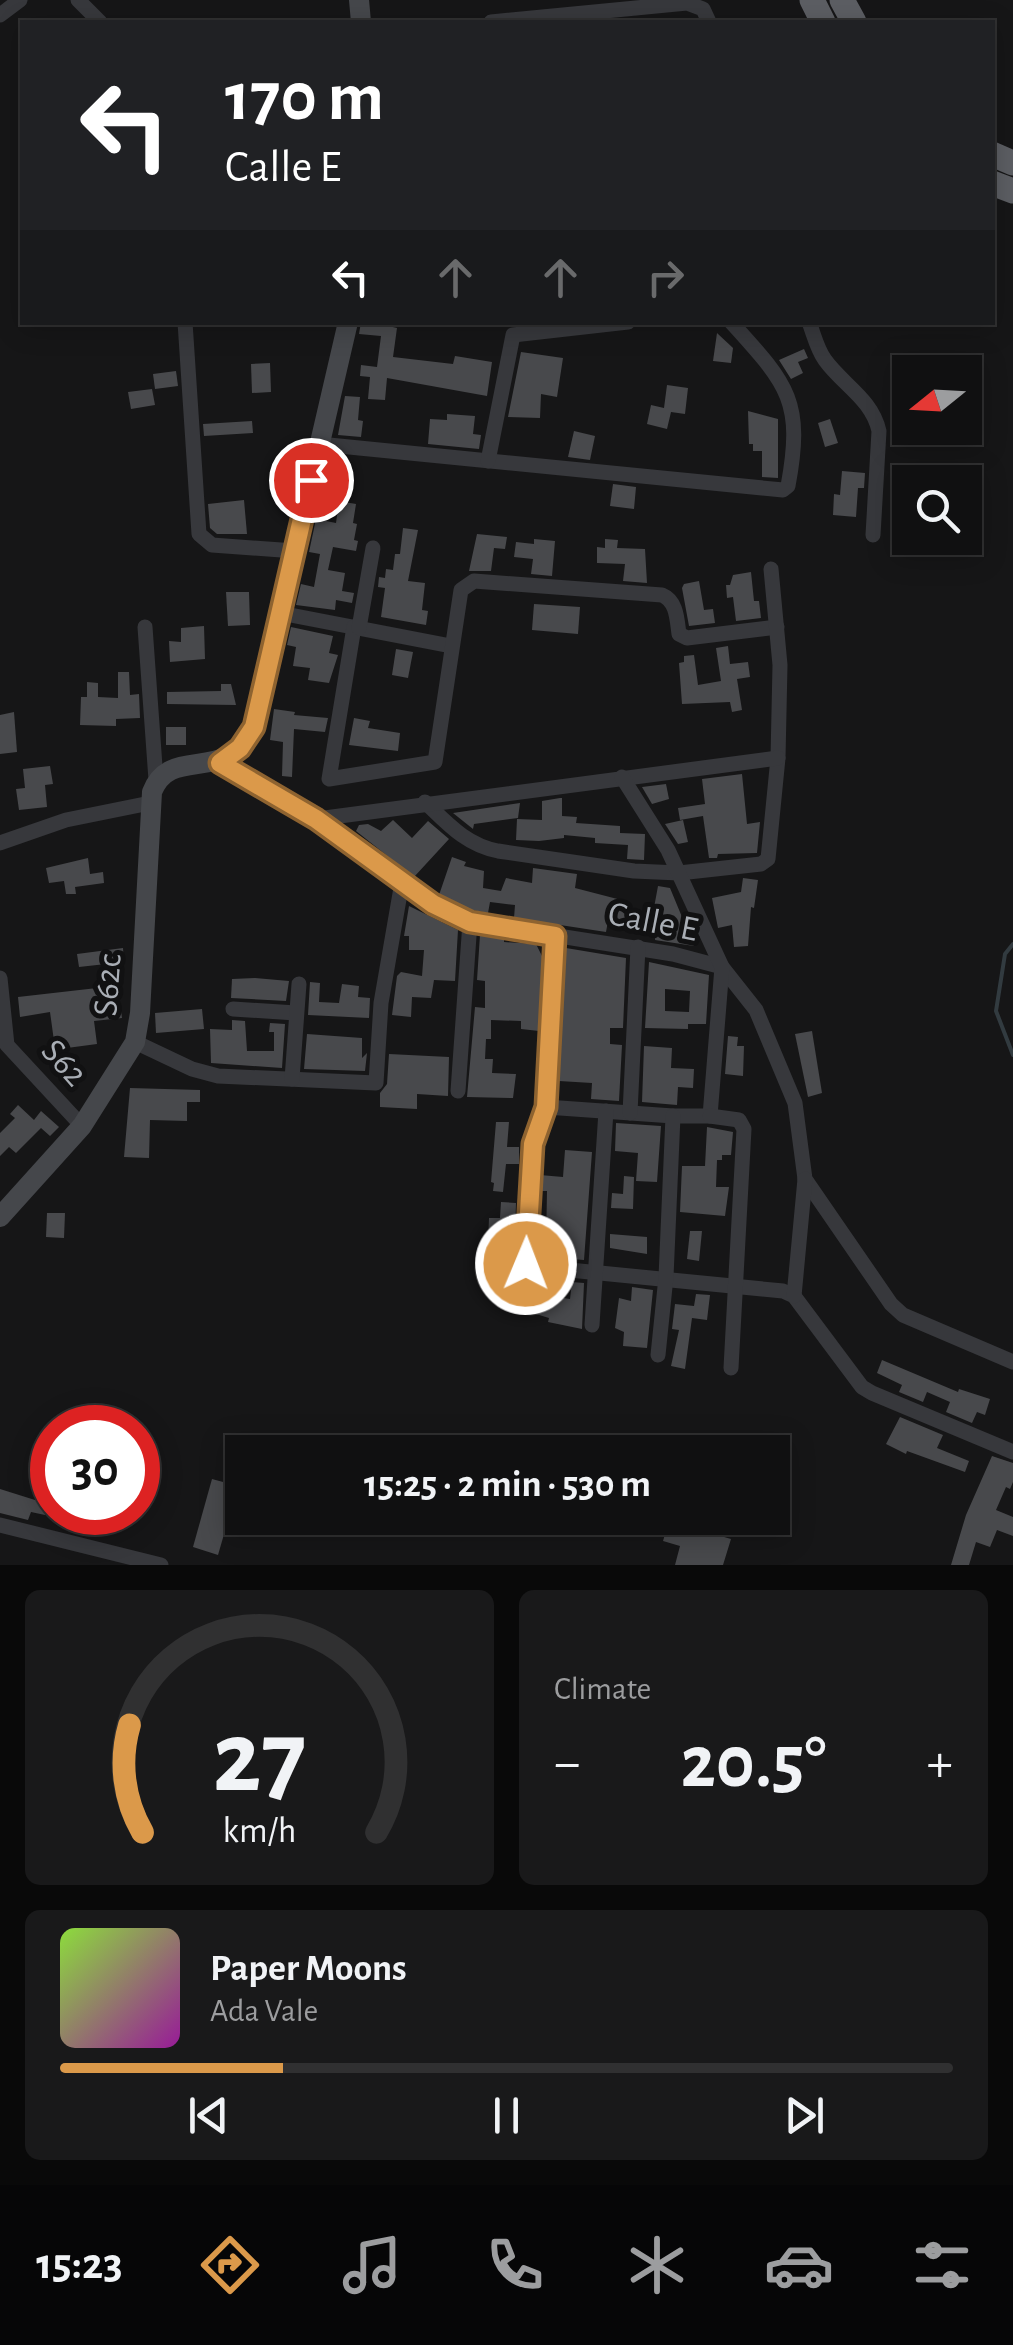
<!DOCTYPE html>
<meta charset="utf-8">
<style>
:root{--surface:#101011;--page:#19191a;--text:#f1f3f6;--muted:#9c9d9f;--line:#303031;--accent:#db994a}
body{margin:0;font-family:"Alegreya Sans",sans-serif;background:var(--page);color:var(--text);height:100vh;display:flex;flex-direction:column;font-size:38px;white-space:nowrap}
*{box-sizing:border-box;margin:0}
p{font-size:32px;color:var(--muted)}
.icon{flex:none;width:55px;height:55px;fill:none;stroke:currentColor;stroke-width:2;stroke-linecap:round;stroke-linejoin:round}
.map{position:relative;height:1565px;overflow:hidden}
.details{display:flex;flex-direction:column;gap:25px;padding:25px;background:#090909;flex:1}
.details>*{flex:none}
.banner{position:absolute;left:20px;top:20px;width:975px;height:305px;border-radius:0px;box-shadow:0 5px 25px #0003,0 0 0 2px var(--line);background:#202124;color:#fff;overflow:hidden}
.needle{width:65px;rotate:252deg}
.fabs{position:absolute;left:892px;top:355px;display:grid;gap:20px}
.fabs a{display:grid;place-items:center;width:90px;height:90px;border-radius:0px;background:var(--surface);box-shadow:0 5px 25px #0003,0 0 0 2px var(--line);font-size:50px}
.speed{position:absolute;left:30px;top:1405px;display:flex;gap:20px;font-size:50px;font-weight:700;text-align:center}
.speed>*{display:grid;place-content:center;width:130px;height:130px;border-radius:50%;background:var(--surface);box-shadow:0 5px 25px #0003,0 0 0 2px var(--line);line-height:1}
.speed .limit{border:15px solid #d22;background:#fff;color:#111}
.pin{position:absolute;display:grid;place-items:center;width:85px;height:85px;color:#fff;margin:-42px;border:5px solid #fff;border-radius:50%;box-shadow:0 2px 10px #0007}
.me{position:absolute;width:110px;margin:-55px;rotate:1deg;stroke-linejoin:round;filter:drop-shadow(0 0 8px #0008)}
.turn{display:flex;align-items:center;gap:35px;height:210px;padding:0 40px;font-size:45px}
.turn .icon{width:130px;height:130px;stroke-width:2.5}
.turn b{display:block;font-size:70px;line-height:85px}
.lanes{display:flex;align-items:center;height:95px;padding:0 40px;background:#0003;justify-content:center;gap:50px;direction:ltr}
.lanes .off{opacity:.35}
.big{font-size:75px;font-weight:700;line-height:1.1}
.details .widget{flex:1;display:flex;flex-direction:column;justify-content:center;gap:15px;min-width:0;padding:0 35px;border-radius:15px;background:var(--page)}
.details .dial{align-items:center;gap:0}
.dial svg{height:260px;overflow:visible;fill:none;stroke:var(--line);stroke-width:7;stroke-linecap:round;text-anchor:middle}
.dial text{fill:var(--text);stroke:none}
.song{display:flex;align-items:center;gap:30px}
.cover{width:120px;height:120px;border-radius:15px;background:linear-gradient(135deg,hsl(90 70% 55%),hsl(300 70% 35%))}
.played{height:10px;border-radius:5px;background:linear-gradient(90deg,var(--accent) 25%,var(--line) 25%)}
.keys{display:flex;justify-content:space-around;direction:ltr}
.heat{display:flex;justify-content:space-between;align-items:center;font-size:55px;direction:ltr}
.details .tiles{flex:1;display:grid;gap:25px;grid-template-columns:1fr 1fr}
.widget:last-child{grid-column:span 2}
.trip{position:absolute;left:225px;top:1435px;width:565px;height:100px;border-radius:0px;background:var(--surface);box-shadow:0 5px 25px #0003,0 0 0 2px var(--line);font-weight:700;line-height:100px;text-align:center}
.tab-bar{display:flex;height:160px;justify-content:space-around;align-items:center;background:#060607;color:var(--muted)}
.tab-bar .icon{width:70px;height:70px}
.tab-bar .on{color:var(--accent)}
.tab-bar b{font-size:45px;color:var(--text)}
.map>svg:first-child{display:block}
.lines{fill:none;stroke-linecap:round;stroke-linejoin:round}
.stream{stroke:#323b40;stroke-width:4}
.building{fill:#48494c;fill-rule:evenodd}
.minor{stroke:#37383c;stroke-width:15}
.secondary{stroke:#45474b;stroke-width:20}
.trunk{stroke:#5c5e63;stroke-width:25}
.route-casing{stroke:#8e6330;stroke-width:25}
.route{stroke:#db994a;stroke-width:18}
.labels{text-anchor:middle;dominant-baseline:central;stroke-width:10;stroke-linejoin:round;paint-order:stroke}
.street-label{font-size:35px;fill:#a9aeb5;stroke:#111112}
</style>
<div class="map">
<svg width="1013" height="1565" viewBox="0 0 1013 1565">
<rect width="100%" height="100%" fill="#161617"/>
<g class="lines">
<polyline class="stream" points="1013,944 1005,954 996,1011 1013,1055"/>
</g>
<g class="building">
<polygon points="361,322 384,322 384,325 397,328 393,357 453,364 455,356 492,362 487,396 387,378 385,400 368,399 370,377 360,376 361,365 377,367 381,336 359,334"/>
<polygon points="717,333 733,348 731,363 713,361"/>
<polygon points="804,349 808,358 798,362 803,373 791,379 779,360"/>
<polygon points="521,352 563,358 557,397 541,394 540,418 508,417"/>
<polygon points="270,363 271,392 252,393 251,364"/>
<polygon points="176,371 178,386 155,389 153,374"/>
<polygon points="667,385 688,388 685,414 671,412 667,429 647,424 651,405 664,408"/>
<polygon points="152,389 155,405 131,409 128,392"/>
<polygon points="345,396 360,397 358,420 363,421 361,437 338,435"/>
<polygon points="748,411 778,419 778,478 762,477 762,451 753,451 753,444 749,444"/>
<polygon points="447,414 475,416 473,434 481,435 479,449 428,444 430,419 447,420"/>
<polygon points="830,419 838,443 825,447 818,423"/>
<polygon points="252,421 253,433 204,436 203,424"/>
<polygon points="574,431 595,436 590,460 568,457"/>
<polygon points="902,470 939,471 939,482 905,482"/>
<polygon points="842,471 865,473 864,488 858,488 856,517 833,515 834,494 840,495"/>
<polygon points="613,484 636,487 634,509 610,506"/>
<polygon points="244,500 247,534 217,534 210,528 208,504"/>
<polygon points="339,501 356,504 353,523 357,524 354,540 358,541 356,551 333,547 328,570 345,573 342,591 354,593 352,603 336,600 335,610 296,605 301,584 314,587 320,554 309,552 316,519 336,523"/>
<polygon points="403,528 418,530 408,581 425,583 422,610 428,611 426,625 381,617 385,588 378,587 379,577 385,578 386,569 393,570 395,554 400,554"/>
<polygon points="477,534 507,537 505,549 494,548 491,571 469,571"/>
<polygon points="534,539 555,541 552,576 531,574 533,559 514,557 516,542 534,544"/>
<polygon points="605,539 618,540 617,548 645,549 647,583 623,581 625,564 597,563 597,547 605,548"/>
<polygon points="751,572 754,601 759,601 761,618 736,621 733,597 727,598 726,585 730,585 733,575"/>
<polygon points="699,581 704,610 713,609 715,623 689,626 682,588 684,584"/>
<polygon points="226,592 249,592 250,625 228,626"/>
<polygon points="534,604 580,607 578,634 532,630"/>
<polygon points="204,626 205,659 170,662 169,641 181,642 181,628"/>
<polygon points="291,627 333,636 329,653 338,655 329,683 308,680 310,668 293,666 296,647 287,645"/>
<polygon points="728,646 730,664 748,662 750,677 737,679 742,710 732,712 730,702 682,704 679,663 684,662 684,656 694,655 698,685 721,681 716,648"/>
<polygon points="396,649 413,652 408,678 392,675"/>
<polygon points="118,672 129,672 130,695 139,694 140,718 116,719 116,726 80,725 81,697 87,697 87,682 98,683 98,697 118,698"/>
<polygon points="221,684 231,684 236,705 167,704 167,692 221,691"/>
<polygon points="274,709 295,712 294,715 328,718 325,732 294,729 292,777 282,776 283,742 270,740"/>
<polygon points="14,712 17,752 0,754 0,715"/>
<polygon points="354,718 370,721 368,728 400,733 398,751 349,745"/>
<rect x="166" y="727" width="20" height="18"/>
<polygon points="50,766 53,784 45,785 47,807 19,810 16,789 25,788 23,769"/>
<polygon points="742,774 747,824 760,822 757,853 718,854 717,858 709,858 703,816 680,820 678,808 705,804 702,779"/>
<polygon points="666,784 669,799 652,804 642,787"/>
<polygon points="560,798 562,798 562,816 577,817 576,823 620,826 620,833 645,834 644,860 627,859 628,845 595,843 595,838 564,835 564,838 539,841 516,840 517,819 542,820 542,801"/>
<polygon points="520,803 518,818 474,824 473,829 453,813"/>
<polygon points="393,820 412,838 428,821 449,839 414,877 356,831 359,825 368,824 381,831"/>
<polygon points="683,820 688,842 678,844 665,824"/>
<polygon points="452,857 466,862 464,866 484,871 483,888 501,891 506,878 532,883 533,868 577,874 575,888 629,902 628,922 608,921 606,932 514,918 515,905 490,902 488,913 472,910 439,895"/>
<polygon points="88,858 90,874 103,872 104,883 75,887 76,894 66,894 64,881 49,883 46,868"/>
<polygon points="743,878 758,880 754,908 751,907 748,946 734,947 732,925 718,928 712,898 741,892"/>
<polygon points="658,886 670,888 694,946 655,940 656,925 651,924"/>
<polygon points="409,906 458,930 455,981 434,980 431,998 412,997 411,1017 392,1015 397,976 401,972 422,976 424,950 409,950 409,936 404,936"/>
<polygon points="480,935 504,939 504,942 536,944 543,958 539,1031 521,1029 521,1021 491,1020 491,1039 486,1039 485,1059 493,1059 492,1073 516,1074 513,1098 467,1097 475,1007 485,1008 485,981 477,980"/>
<polygon points="123,948 124,962 79,967 77,954"/>
<polygon points="566,948 626,958 623,1028 610,1028 610,1044 622,1045 619,1101 591,1099 592,1083 559,1081"/>
<path d="M649,962L709,975L706,1024H688V1029L645,1028ZM665,989L690,991L689,1012L665,1011Z"/>
<polygon points="255,978 289,981 286,1001 231,998 232,979"/>
<polygon points="310,982 320,983 319,1002 339,1003 342,984 359,986 358,997 370,998 369,1018 308,1015"/>
<polygon points="97,988 100,1006 120,1004 122,1018 94,1021 97,1044 67,1048 57,1062 45,1053 54,1041 50,1012 20,1017 18,997"/>
<polygon points="202,1009 204,1029 156,1033 155,1013"/>
<polygon points="232,1020 245,1021 247,1051 274,1051 274,1032 269,1032 270,1023 285,1024 282,1068 211,1063 210,1029 232,1030"/>
<polygon points="812,1031 822,1093 808,1097 795,1034"/>
<polygon points="307,1034 362,1038 362,1058 367,1053 365,1071 304,1069"/>
<polygon points="728,1036 738,1037 737,1046 744,1046 743,1076 725,1074"/>
<polygon points="644,1046 672,1048 671,1068 694,1069 693,1088 678,1087 677,1105 642,1102"/>
<polygon points="389,1054 449,1057 448,1096 417,1094 417,1109 380,1107 380,1093 387,1084"/>
<polygon points="130,1088 200,1090 200,1102 187,1102 187,1121 150,1120 149,1158 124,1157"/>
<polygon points="18,1105 34,1120 41,1111 59,1127 50,1136 41,1128 16,1153 9,1147 0,1156 0,1133 15,1118 10,1114"/>
<polygon points="496,1122 509,1122 507,1147 519,1147 519,1164 506,1164 503,1192 493,1191 494,1183 491,1182"/>
<polygon points="616,1123 661,1126 657,1182 636,1181 638,1153 615,1151"/>
<polygon points="707,1127 733,1132 731,1155 722,1155 722,1160 717,1160 716,1187 729,1187 725,1216 680,1212 682,1166 705,1166"/>
<polygon points="565,1150 592,1152 584,1260 559,1258 559,1249 546,1245 547,1191 539,1191 540,1175 563,1177"/>
<polygon points="624,1176 634,1177 633,1209 611,1208 612,1193 623,1194"/>
<polygon points="501,1202 516,1203 513,1302 497,1300 498,1243 488,1242 489,1218 500,1218"/>
<polygon points="47,1213 65,1213 64,1238 46,1237"/>
<polygon points="690,1231 702,1231 699,1261 687,1259"/>
<polygon points="610,1234 647,1237 647,1254 610,1248"/>
<polygon points="572,1282 584,1283 582,1329 548,1322 549,1318 526,1311 530,1293 570,1299"/>
<polygon points="632,1287 653,1290 647,1348 623,1346 624,1332 615,1328 619,1298 631,1301"/>
<polygon points="696,1294 710,1295 707,1320 692,1318 685,1369 671,1366 679,1330 672,1329 675,1304 694,1306"/>
<polygon points="882,1360 958,1392 959,1389 990,1399 985,1415 977,1412 972,1423 946,1412 950,1402 927,1392 923,1402 899,1392 902,1385 877,1373"/>
<polygon points="900,1417 943,1435 937,1448 969,1461 965,1472 907,1451 906,1454 886,1444"/>
<polygon points="992,1456 1013,1463 1013,1482 1010,1489 1006,1487 996,1510 1013,1517 1013,1536 997,1530 990,1547 976,1542 969,1565 951,1565 966,1515"/>
<polygon points="212,1479 238,1486 218,1555 193,1547"/>
<polygon points="0,1489 35,1500 37,1491 50,1494 45,1515 31,1512 28,1520 0,1513"/>
<polygon points="670,1518 687,1518 710,1524 707,1532 731,1539 723,1565 675,1565 680,1546 663,1541"/>
</g>
<g class="lines">
<g class="minor">
<polyline points="78,0 100,22"/>
<polyline points="0,15 20,0"/>
<polyline points="491,22 687,3 703,9 709,22"/>
<polyline points="185,322 199,534 212,545 295,551"/>
<path d="M809,322C814,335 817,349 825,360C843,385 872,399 879,431L873,535"/>
<path d="M319,444L783,490L788,486C804,400 787,384 731,322"/>
<polyline points="488,461 513,335 628,322"/>
<polyline points="280,613 451,646"/>
<polyline points="145,627 156,780"/>
<path d="M354,627L329,779L435,762L461,590L474,581L662,595C677,601 677,620 679,634L687,638L777,627"/>
<polyline points="359,628 373,548"/>
<polyline points="220,763 317,819 433,905 470,922 673,954 722,967 756,1010 795,1103 805,1179 891,1304 903,1315 1013,1362"/>
<path d="M425,802C447,823 466,845 498,851L634,871L679,873L761,864L768,859L778,758L780,665L771,569"/>
<polyline points="317,819 778,758"/>
<polyline points="0,843 66,820 150,803"/>
<polyline points="555,936 546,1107 673,1116 710,1116 722,967 668,850 622,777"/>
<polyline points="0,978 7,1045 82,1126"/>
<polyline points="233,1009 296,1013"/>
<polyline points="135,1042 192,1069 218,1076 376,1083 381,1003 402,882"/>
<polyline points="292,1079 299,984"/>
<polyline points="458,1091 470,922"/>
<path d="M546,1107C524,1153 528,1211 525,1261L529,1266L783,1291L794,1296L862,1387L872,1393L1013,1452"/>
<polyline points="630,1113 638,947"/>
<polyline points="710,1116 739,1120 744,1129 731,1368"/>
<polyline points="794,1296 805,1179"/>
<polyline points="592,1325 606,1111"/>
<polyline points="658,1355 666,1277 673,1116"/>
<polyline points="0,1525 161,1565"/>
</g>
<g class="secondary">
<polyline points="359,0 361,22"/>
<path d="M0,1217L82,1126L135,1042L140,1013L152,792C171,743 227,787 254,727L348,322"/>
</g>
<g class="trunk">
<polyline points="812,0 823,22"/>
<polyline points="842,0 854,22"/>
<polyline points="992,154 1013,163"/>
<polyline points="992,183 1013,191"/>
</g>
</g>
<g class="lines">
<defs>
<polyline id="route" points="311,480 254,727 240,748 220,763 316,819 433,904 470,922 555,936 546,1107 533,1144 526,1264"/>
</defs>
<use href="#route" class="route-casing"/>
<use href="#route" class="route"/>
</g>
<g class="labels">
<g class="street-label">
<text transform="translate(653 922) rotate(11)">Calle E</text>
<text transform="translate(108 985) rotate(-86)">S62c</text>
<text transform="translate(64 1063) rotate(48)">S62</text>
</g>
</g>
</svg>
<div class="fabs">
<a><svg class="needle" viewBox="-14 -14 28 28"><path d="M0-13l5 13h-10z" fill="#e53935"/><path d="M0 13l5-13h-10z" fill="#9c9d9f"/></svg></a>
<a><svg class="icon" aria-label="search" viewBox="0 0 24 24"><circle cx="10" cy="10" r="6"/><path d="M15 15l6 6"/></svg></a>
</div>
<div class="speed"><div class="limit">30</div></div>
<div class="pin" style="left:311px;top:480px;background:#d93025"><svg class="icon" aria-label="arrive" viewBox="0 0 24 24"><path d="M6 21V4h12l-3 4 3 4H6"/></svg></div>
<svg class="me" style="left:526px;top:1264px" viewBox="-20 -20 40 40"><circle r="17" fill="#db994a" stroke="#fff" stroke-width="3"/><path d="M0-11L8 9 0 5-8 9z" fill="#fff"/></svg>
<div class="trip">15:25 · 2 min · 530 m</div>
<div class="banner">
<div class="turn"><svg class="icon" aria-label="left" viewBox="0 0 24 24"><path d="M17 20v-9H6M10 6l-5 5 5 5"/></svg><div><b>170 m</b>Calle E</div></div>
<div class="lanes"><svg class="icon" aria-label="left" viewBox="0 0 24 24"><path d="M17 20v-9H6M10 6l-5 5 5 5"/></svg><svg class="icon off" aria-label="ahead" viewBox="0 0 24 24"><path d="M12 20V5M6 11l6-6 6 6"/></svg><svg class="icon off" aria-label="ahead" viewBox="0 0 24 24"><path d="M12 20V5M6 11l6-6 6 6"/></svg><svg class="icon off" aria-label="right" viewBox="0 0 24 24"><path d="M7 20v-9h11M14 6l5 5-5 5"/></svg></div>
</div>
</div>
<section class="details">
<div class="tiles">
<div class="widget dial"><svg viewBox="0 0 100 80">
<path d="M14 69A42 42 0 1 1 86 69"/>
<path d="M14 69A42 42 0 0 1 10 36" stroke="#db994a"/>
<text x="50" y="56" font-size="32" font-weight="700">27</text>
<text x="50" y="72" font-size="11">km/h</text>
</svg></div>
<div class="widget"><p>Climate</p>
<div class="heat"><a>−</a><b class="big">20.5°</b><a>+</a></div>
</div>
<div class="widget">
<div class="song"><i class="cover"></i><div><b>Paper Moons</b><p>Ada Vale</p></div></div>
<div class="played"></div>
<div class="keys"><svg class="icon" aria-label="previous" viewBox="0 0 24 24"><path d="M18 5L8 12l10 7zM5 5v14"/></svg><svg class="icon" aria-label="pause" viewBox="0 0 24 24"><path d="M8 5v14M16 5v14"/></svg><svg class="icon" aria-label="next" viewBox="0 0 24 24"><path d="M6 5l10 7-10 7zM19 5v14"/></svg></div>
</div>
</div>
</section>
<nav class="tab-bar">
<b>15:23</b>
<svg class="icon on" aria-label="directions" viewBox="0 0 24 24"><path d="M12 3l9 9-9 9-9-9zM9 14v-3h6M13 9l2 2-2 2"/></svg>
<svg class="icon" aria-label="music" viewBox="0 0 24 24"><path d="M9 18V5l10-2v13"/><circle cx="6" cy="18" r="3"/><circle cx="16" cy="16" r="3"/></svg>
<svg class="icon" aria-label="phone" viewBox="0 0 24 24"><path d="M5 4h4l2 5-3 2q2 4 5 5l2-3 5 2v4C11 20 4 13 5 4z"/></svg>
<svg class="icon" aria-label="climate" viewBox="0 0 24 24"><path d="M12 3v18M4 7l16 10M4 17L20 7"/></svg>
<svg class="icon" aria-label="car" viewBox="0 0 24 24"><path d="M5 17H2v-5l4-1 3-4h7l3 4 3 1v5h-3M9 17h6M6 11h13"/><circle cx="7" cy="17" r="2"/><circle cx="17" cy="17" r="2"/></svg>
<svg class="icon" aria-label="filters" viewBox="0 0 24 24"><path d="M4 7h16M4 17h16"/><circle cx="9" cy="7" r="2"/><circle cx="15" cy="17" r="2"/></svg>
</nav>
